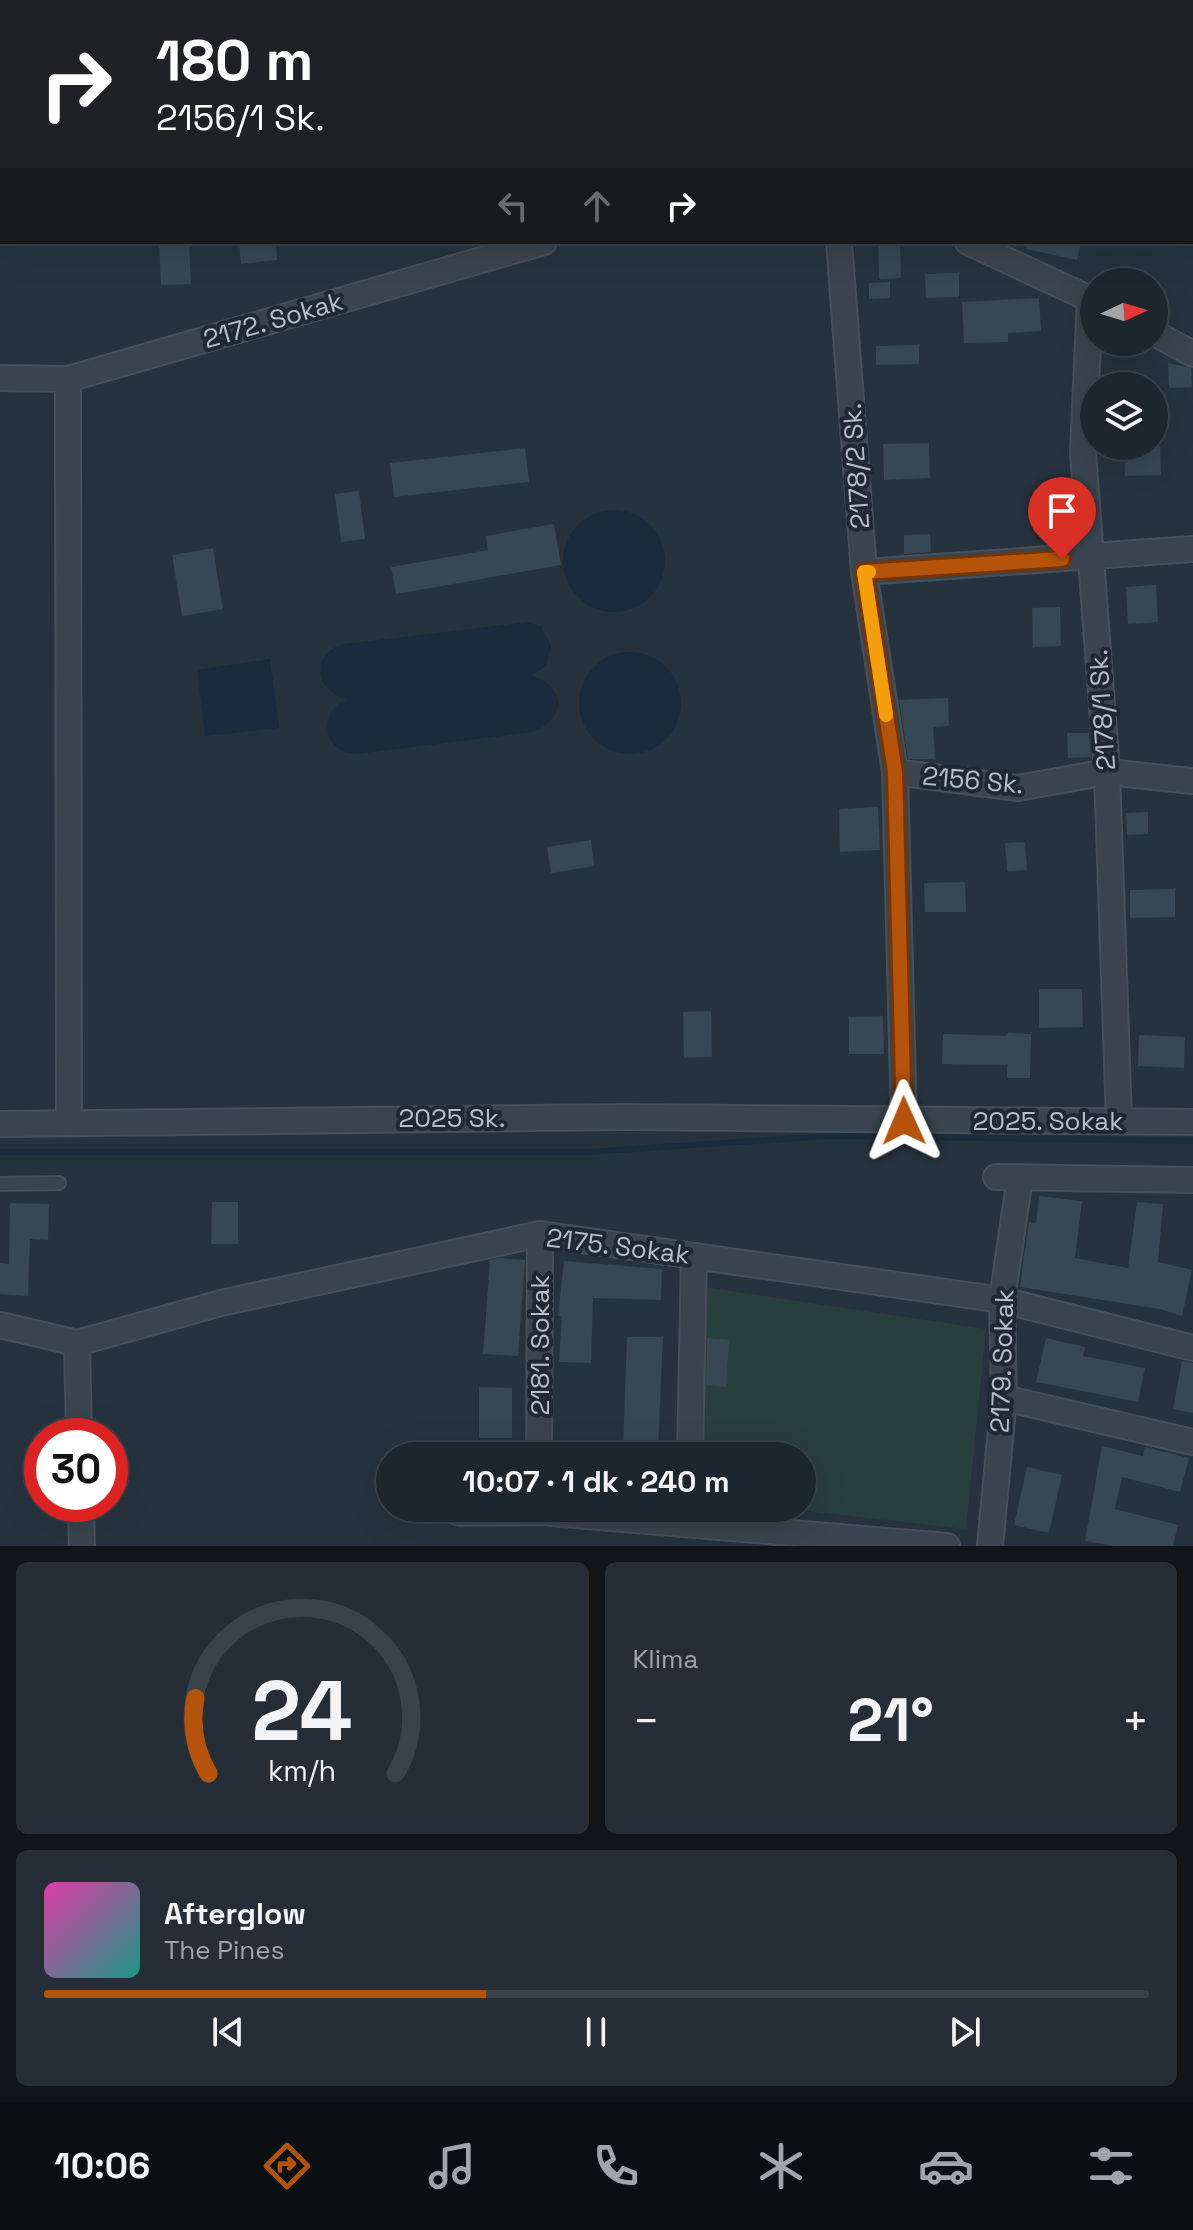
<!DOCTYPE html>
<html lang="tr">
<meta charset="utf-8">
<style>
:root{--surface:#1c262e;--page:#252e36;--text:#f1f3f6;--muted:#a0a5aa;--line:#3a434a;--accent:#b45309}
body{margin:0;font-family:"Space Grotesk",sans-serif;background:var(--page);color:var(--text);height:100vh;display:flex;flex-direction:column;font-size:30px;white-space:nowrap}
*{box-sizing:border-box;margin:0}
p{font-size:26px;color:var(--muted)}
.icon{flex:none;width:44px;height:44px;fill:none;stroke:currentColor;stroke-width:2;stroke-linecap:round;stroke-linejoin:round}
.map{position:relative;height:1546px;overflow:hidden}
.side{display:flex;flex-direction:column;gap:16px;padding:16px;background:#0f1519;flex:1}
.side>*{flex:none}
.banner{position:absolute;left:0px;top:0px;width:1194px;height:244px;box-shadow:0 8px 32px #0002,0 0 0 2px var(--line);background:#202124;color:#fff;overflow:hidden}
.needle{width:52px;rotate:86deg}
.fabs{position:absolute;left:1080px;top:268px;display:grid;gap:16px}
.fabs a{display:grid;place-items:center;width:88px;height:88px;border-radius:50%;background:var(--surface);box-shadow:0 8px 32px #0002,0 0 0 2px var(--line);font-size:40px}
.speed{position:absolute;left:24px;top:1418px;display:flex;gap:16px;font-size:40px;font-weight:700;text-align:center}
.speed>*{display:grid;place-content:center;width:104px;height:104px;border-radius:50%;background:var(--surface);box-shadow:0 8px 32px #0002,0 0 0 2px var(--line);line-height:1}
.speed .limit{border:12px solid #d22;background:#fff;color:#111}
.pin{position:absolute;display:grid;place-items:center;width:68px;height:68px;color:#fff;margin:-82px -34px;border-radius:50% 50% 50% 0;rotate:-45deg;box-shadow:0 0 8px #0007}
.pin .icon{rotate:45deg}
.me{position:absolute;width:88px;margin:-44px;rotate:359deg;stroke-linejoin:round;filter:drop-shadow(0 0 6px #0008)}
.turn{display:flex;align-items:center;gap:28px;height:168px;padding:0 24px;font-size:36px}
.turn .icon{width:104px;height:104px;stroke-width:2.5}
.turn b{display:block;font-size:56px;line-height:68px}
.lanes{display:flex;align-items:center;height:76px;padding:0 24px;background:#0003;justify-content:center;gap:40px;direction:ltr}
.lanes .off{opacity:.35}
.big{font-size:60px;font-weight:700;line-height:1.1}
.side .widget{flex:1;display:flex;flex-direction:column;justify-content:center;gap:12px;min-width:0;padding:0 28px;border-radius:12px;background:var(--page)}
.side .dial{align-items:center;gap:0}
.dial svg{height:208px;overflow:visible;fill:none;stroke:var(--line);stroke-width:7;stroke-linecap:round;text-anchor:middle}
.dial text{fill:var(--text);stroke:none}
.song{display:flex;align-items:center;gap:24px}
.cover{width:96px;height:96px;border-radius:12px;background:linear-gradient(135deg,hsl(320 70% 55%),hsl(170 70% 35%))}
.played{height:8px;border-radius:4px;background:linear-gradient(90deg,var(--accent) 40%,var(--line) 40%)}
.keys{display:flex;justify-content:space-around;direction:ltr}
.heat{display:flex;justify-content:space-between;align-items:center;font-size:44px;direction:ltr}
.side .tiles{flex:1;display:grid;gap:16px;grid-template-columns:1fr 1fr}
.widget:last-child{grid-column:span 2}
.trip{position:absolute;left:376px;top:1442px;width:440px;height:80px;border-radius:40px;background:var(--surface);box-shadow:0 8px 32px #0002,0 0 0 2px var(--line);font-weight:700;line-height:80px;text-align:center}
.tabs{display:flex;height:128px;justify-content:space-around;align-items:center;background:#0b0f12;color:var(--muted)}
.tabs .icon{width:56px;height:56px}
.tabs .current{color:var(--accent)}
.tabs b{font-size:36px;color:var(--text)}
.map>svg:first-child{display:block}
.green{fill:#283f3f}
.water{fill:#192b3c}
.lines{fill:none;stroke-linecap:round;stroke-linejoin:round}
.stream{stroke:#192b3c;stroke-width:6}
.building{fill:#384754}
.lane-casing{stroke:#46505b;stroke-width:16}
.street-casing{stroke:#46505b;stroke-width:28}
.lane{stroke:#3a444e;stroke-width:12}
.street{stroke:#3a444e;stroke-width:24}
.route-casing{stroke:#753606;stroke-width:20}
.route{stroke:#b45309;stroke-width:14}
.slow{stroke:#f59e0b;stroke-width:14}
.labels{text-anchor:middle;dominant-baseline:central;stroke-width:8;stroke-linejoin:round;paint-order:stroke}
.street-label{font-size:26px;fill:#b6bfc9;stroke:#1f2934}
</style>
<div class="map">
<svg width="1193" height="1546" viewBox="0 0 1193 1546">
<rect width="100%" height="100%" fill="#26333e"/>
<polygon class="green" points="704,1287 986,1329 966,1529 779,1508 802,1508 802,1456 696,1456"/>
<g class="water">
<circle cx="614" cy="561" r="51"/>
<path d="M528,622L541,627L551,646L546,666L531,676C566,685 567,718 534,732L357,754C322,753 317,712 347,699C315,692 309,653 344,644Z"/>
<circle cx="630" cy="703" r="51"/>
<polygon points="270,659 279,728 205,736 197,670"/>
</g>
<g class="lines">
<polyline class="stream" points="0,1152 588,1152 829,1136 1193,1141"/>
</g>
<g class="building">
<polygon points="159,242 189,242 191,284 161,285"/>
<polygon points="239,242 276,242 277,260 241,264"/>
<polygon points="878,242 900,242 901,278 879,279"/>
<polygon points="1027,242 1081,242 1077,260 1026,249"/>
<polygon points="959,273 959,297 926,298 925,274"/>
<polygon points="890,282 890,298 869,299 869,283"/>
<polygon points="1039,298 1041,331 1008,333 1008,342 964,343 962,302"/>
<polygon points="919,345 919,364 876,365 876,346"/>
<polygon points="1168,363 1191,368 1192,387 1169,388"/>
<polygon points="929,443 930,478 884,480 883,444"/>
<polygon points="1124,446 1160,446 1161,475 1125,476"/>
<polygon points="525,448 529,482 394,497 390,463"/>
<polygon points="359,491 365,539 341,542 335,494"/>
<polygon points="554,524 561,565 396,594 391,567 488,550 486,536"/>
<polygon points="930,534 931,552 904,554 904,535"/>
<polygon points="213,548 223,609 182,616 172,555"/>
<polygon points="1156,585 1158,622 1128,624 1126,587"/>
<polygon points="1060,607 1061,646 1033,647 1032,608"/>
<polygon points="948,698 949,726 933,727 935,759 908,759 899,700"/>
<polygon points="1067,733 1089,733 1091,757 1068,758"/>
<polygon points="878,807 880,850 840,852 839,809"/>
<polygon points="1148,812 1148,834 1127,835 1126,813"/>
<polygon points="591,840 594,866 551,873 547,847"/>
<polygon points="1025,842 1027,870 1007,871 1005,843"/>
<polygon points="965,882 966,912 925,912 924,883"/>
<polygon points="1175,889 1175,917 1130,918 1130,890"/>
<polygon points="1039,989 1082,989 1083,1027 1039,1028"/>
<polygon points="711,1011 712,1057 684,1058 683,1012"/>
<polygon points="883,1016 884,1054 849,1054 849,1017"/>
<polygon points="1008,1033 1031,1034 1030,1078 1007,1078 1007,1065 942,1064 943,1034 1007,1036"/>
<polygon points="1139,1035 1185,1037 1184,1068 1138,1066"/>
<polygon points="1039,1196 1082,1201 1075,1258 1128,1268 1137,1202 1163,1204 1158,1262 1192,1270 1182,1316 1160,1309 1020,1287 1029,1222 1036,1223"/>
<polygon points="212,1202 238,1202 238,1244 211,1244"/>
<polygon points="10,1203 49,1204 48,1240 30,1239 28,1296 0,1294 0,1263 9,1264"/>
<polygon points="498,1258 525,1260 518,1356 483,1354 490,1260"/>
<polygon points="564,1261 662,1269 661,1300 593,1298 591,1363 559,1362 562,1316 558,1316"/>
<polygon points="627,1337 663,1337 658,1449 623,1448"/>
<polygon points="707,1338 729,1340 726,1387 706,1385"/>
<polygon points="1046,1338 1085,1347 1083,1356 1145,1368 1138,1402 1036,1382"/>
<polygon points="1182,1361 1193,1363 1193,1413 1173,1409"/>
<polygon points="479,1387 512,1388 512,1438 479,1438"/>
<polygon points="1102,1446 1143,1456 1145,1447 1189,1458 1180,1492 1122,1477 1115,1509 1178,1525 1173,1546 1114,1546 1085,1541"/>
<polygon points="1027,1467 1062,1475 1049,1533 1014,1525"/>
</g>
<g class="lines">
<defs>
<polyline id="lane" points="0,1184 59,1183"/>
<g id="street">
<polyline points="808,2 808,0"/>
<polyline points="839,242 864,572 895,772 904,1121"/>
<polyline points="968,242 1094,301"/>
<polyline points="1090,298 1083,452 1107,772 1119,1121"/>
<polyline points="1154,333 1193,354"/>
<polyline points="0,378 68,379 544,242"/>
<polyline points="68,379 69,1122"/>
<polyline points="864,572 1193,549"/>
<polyline points="895,772 1018,788 1107,772 1193,781"/>
<polyline points="0,1124 627,1117 1193,1122"/>
<polyline points="996,1177 1193,1180"/>
<polyline points="0,1325 77,1343 221,1303 540,1234 1002,1300 1193,1348"/>
<polyline points="77,1343 79,1436"/>
<polyline points="1004,1398 1193,1442"/>
<polyline points="539,1456 540,1234"/>
<polyline points="690,1456 694,1256"/>
<polyline points="81,1504 82,1546"/>
<polyline points="459,1513 539,1512 947,1546"/>
<polyline points="990,1546 1004,1398 1002,1300 1020,1177"/>
</g>
</defs>
<use href="#lane" class="lane-casing"/>
<use href="#street" class="street-casing"/>
<use href="#lane" class="lane"/>
<use href="#street" class="street"/>
</g>
<g class="lines">
<defs>
<polyline id="route" points="904,1121 895,772 864,572 1062,559"/>
</defs>
<use href="#route" class="route-casing"/>
<use href="#route" class="route"/>
<polyline class="slow" points="869,572 864,572 886,715"/>
</g>
<g class="labels">
<g class="street-label">
<text transform="translate(273 320) rotate(-16)">2172. Sokak</text>
<text transform="translate(856 466) rotate(-94)">2178/2 Sk.</text>
<text transform="translate(1102 710) rotate(-94)">2178/1 Sk.</text>
<text transform="translate(973 780) rotate(5)">2156 Sk.</text>
<text x="452" y="1118">2025 Sk.</text>
<text x="1048" y="1121">2025. Sokak</text>
<text transform="translate(618 1246) rotate(7)">2175. Sokak</text>
<text transform="translate(540 1345) rotate(-90)">2181. Sokak</text>
<text transform="translate(1002 1361) rotate(-88)">2179. Sokak</text>
</g>
</g>
</svg>
<div class="fabs">
<a><svg class="needle" viewBox="-14 -14 28 28"><path d="M0-13l5 13h-10z" fill="#e53935"/><path d="M0 13l5-13h-10z" fill="#a0a5aa"/></svg></a>
<a><svg class="icon" aria-label="layers" viewBox="0 0 24 24"><path d="M12 4l9 5-9 5-9-5zM3 14l9 5 9-5"/></svg></a>
</div>
<div class="speed"><div class="limit">30</div></div>
<div class="pin" style="left:1062px;top:559px;background:#d93025"><svg class="icon" aria-label="arrive" viewBox="0 0 24 24"><path d="M6 21V4h12l-3 4 3 4H6"/></svg></div>
<svg class="me" style="left:904px;top:1121px" viewBox="-20 -20 40 40"><path d="M0-17L14 15 0 8-14 15z" fill="#b45309" stroke="#fff" stroke-width="4"/></svg>
<div class="trip">10:07 · 1 dk · 240 m</div>
<div class="banner">
<div class="turn"><svg class="icon" aria-label="right" viewBox="0 0 24 24"><path d="M7 20v-9h11M14 6l5 5-5 5"/></svg><div><b>180 m</b>2156/1 Sk.</div></div>
<div class="lanes"><svg class="icon off" aria-label="left" viewBox="0 0 24 24"><path d="M17 20v-9H6M10 6l-5 5 5 5"/></svg><svg class="icon off" aria-label="ahead" viewBox="0 0 24 24"><path d="M12 20V5M6 11l6-6 6 6"/></svg><svg class="icon" aria-label="right" viewBox="0 0 24 24"><path d="M7 20v-9h11M14 6l5 5-5 5"/></svg></div>
</div>
</div>
<section class="side">
<div class="tiles">
<div class="widget dial"><svg viewBox="0 0 100 80">
<path d="M14 69A42 42 0 1 1 86 69"/>
<path d="M14 69A42 42 0 0 1 9 40" stroke="#b45309"/>
<text x="50" y="56" font-size="32" font-weight="700">24</text>
<text x="50" y="72" font-size="11">km/h</text>
</svg></div>
<div class="widget"><p>Klima</p>
<div class="heat"><a>−</a><b class="big">21°</b><a>+</a></div>
</div>
<div class="widget">
<div class="song"><i class="cover"></i><div><b>Afterglow</b><p>The Pines</p></div></div>
<div class="played"></div>
<div class="keys"><svg class="icon" aria-label="previous" viewBox="0 0 24 24"><path d="M18 5L8 12l10 7zM5 5v14"/></svg><svg class="icon" aria-label="pause" viewBox="0 0 24 24"><path d="M8 5v14M16 5v14"/></svg><svg class="icon" aria-label="next" viewBox="0 0 24 24"><path d="M6 5l10 7-10 7zM19 5v14"/></svg></div>
</div>
</div>
</section>
<nav class="tabs">
<b>10:06</b>
<svg class="icon current" aria-label="directions" viewBox="0 0 24 24"><path d="M12 3l9 9-9 9-9-9zM9 14v-3h6M13 9l2 2-2 2"/></svg>
<svg class="icon" aria-label="music" viewBox="0 0 24 24"><path d="M9 18V5l10-2v13"/><circle cx="6" cy="18" r="3"/><circle cx="16" cy="16" r="3"/></svg>
<svg class="icon" aria-label="phone" viewBox="0 0 24 24"><path d="M5 4h4l2 5-3 2q2 4 5 5l2-3 5 2v4C11 20 4 13 5 4z"/></svg>
<svg class="icon" aria-label="climate" viewBox="0 0 24 24"><path d="M12 3v18M4 7l16 10M4 17L20 7"/></svg>
<svg class="icon" aria-label="car" viewBox="0 0 24 24"><path d="M5 17H2v-5l4-1 3-4h7l3 4 3 1v5h-3M9 17h6M6 11h13"/><circle cx="7" cy="17" r="2"/><circle cx="17" cy="17" r="2"/></svg>
<svg class="icon" aria-label="filters" viewBox="0 0 24 24"><path d="M4 7h16M4 17h16"/><circle cx="9" cy="7" r="2"/><circle cx="15" cy="17" r="2"/></svg>
</nav>
